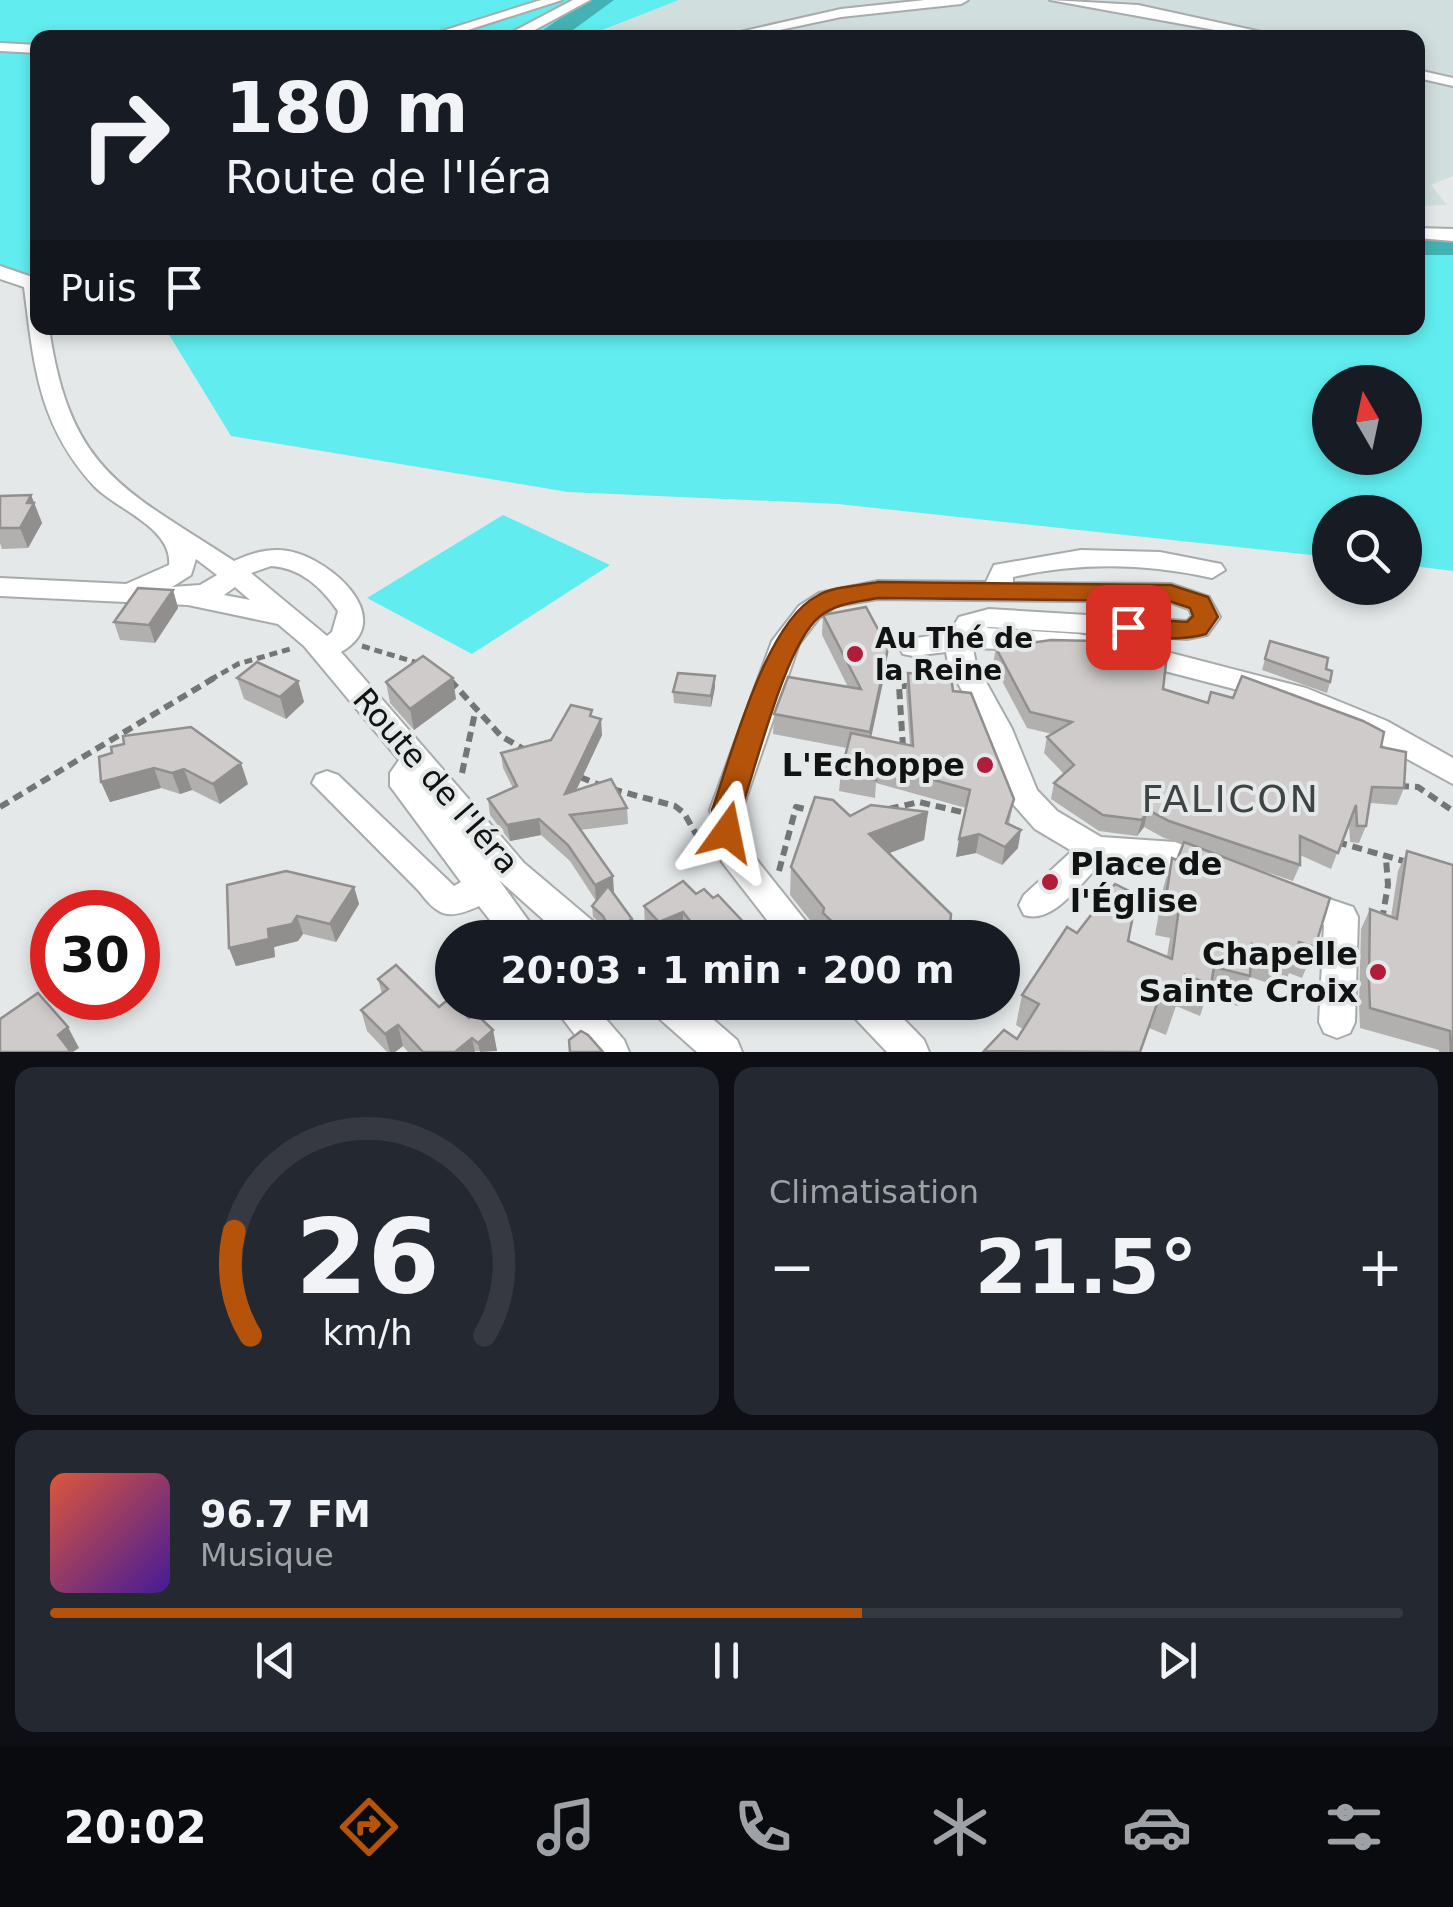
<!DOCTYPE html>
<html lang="fr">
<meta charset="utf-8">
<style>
:root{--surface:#171b24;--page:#242831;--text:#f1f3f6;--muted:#9ea1a6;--line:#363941;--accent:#b45309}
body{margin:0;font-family:"DejaVu Sans",sans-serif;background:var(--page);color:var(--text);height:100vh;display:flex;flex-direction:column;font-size:38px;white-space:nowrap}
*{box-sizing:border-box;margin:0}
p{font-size:32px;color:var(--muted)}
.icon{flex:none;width:55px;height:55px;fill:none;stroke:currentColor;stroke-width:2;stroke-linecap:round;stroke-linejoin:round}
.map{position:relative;height:1052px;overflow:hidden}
.drawer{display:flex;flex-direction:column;gap:15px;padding:15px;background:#0d0f14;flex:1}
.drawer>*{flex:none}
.banner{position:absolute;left:30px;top:30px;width:1395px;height:305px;border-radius:20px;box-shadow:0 5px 15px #0003;background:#171b24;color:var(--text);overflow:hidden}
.needle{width:65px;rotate:351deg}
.fabs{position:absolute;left:1312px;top:365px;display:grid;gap:20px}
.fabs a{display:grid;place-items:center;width:110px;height:110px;border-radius:50%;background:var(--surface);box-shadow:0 5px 15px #0003;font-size:50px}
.speed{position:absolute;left:30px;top:890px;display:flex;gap:20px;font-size:50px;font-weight:700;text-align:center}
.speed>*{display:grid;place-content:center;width:130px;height:130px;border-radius:50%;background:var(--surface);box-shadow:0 5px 15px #0003;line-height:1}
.speed .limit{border:15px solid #d22;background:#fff;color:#111}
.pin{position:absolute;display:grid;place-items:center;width:85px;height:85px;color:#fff;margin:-42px;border-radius:20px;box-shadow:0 5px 15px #0006}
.me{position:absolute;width:110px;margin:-55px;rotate:12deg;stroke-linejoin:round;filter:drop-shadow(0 0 8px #0008)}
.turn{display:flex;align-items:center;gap:35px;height:210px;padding:0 30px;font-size:45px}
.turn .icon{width:130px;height:130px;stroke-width:2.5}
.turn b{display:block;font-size:70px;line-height:85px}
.then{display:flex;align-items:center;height:95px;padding:0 30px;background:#0003;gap:20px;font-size:38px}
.big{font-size:75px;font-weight:800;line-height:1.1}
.drawer .widget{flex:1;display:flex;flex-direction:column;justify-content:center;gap:15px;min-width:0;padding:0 35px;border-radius:20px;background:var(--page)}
.drawer .dial{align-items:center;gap:0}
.dial svg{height:260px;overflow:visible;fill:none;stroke:var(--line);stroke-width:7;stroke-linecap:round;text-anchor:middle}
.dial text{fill:var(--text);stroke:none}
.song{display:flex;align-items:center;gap:30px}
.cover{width:120px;height:120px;border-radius:15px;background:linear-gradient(135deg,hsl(10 70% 55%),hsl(260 70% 35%))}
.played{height:10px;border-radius:5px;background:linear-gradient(90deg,var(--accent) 60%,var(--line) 60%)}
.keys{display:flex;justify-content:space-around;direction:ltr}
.heat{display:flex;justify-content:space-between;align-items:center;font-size:55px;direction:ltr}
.drawer .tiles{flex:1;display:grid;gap:15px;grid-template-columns:1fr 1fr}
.widget:last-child{grid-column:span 2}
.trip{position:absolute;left:435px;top:920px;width:585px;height:100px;border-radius:50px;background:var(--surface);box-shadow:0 5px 15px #0003;font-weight:800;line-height:100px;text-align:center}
.menu{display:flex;height:160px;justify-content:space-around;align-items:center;background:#090b0e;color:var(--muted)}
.menu .icon{width:70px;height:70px}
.menu .selected{color:var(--accent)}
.menu b{font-size:45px;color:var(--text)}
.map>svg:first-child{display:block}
.built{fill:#d1dede}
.green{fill:#61edef;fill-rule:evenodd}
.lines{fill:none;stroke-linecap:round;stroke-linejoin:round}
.river{fill:#43b2b4;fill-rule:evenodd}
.minor-casing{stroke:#a7abab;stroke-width:4}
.path-far1{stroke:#737675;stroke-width:5;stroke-dasharray:8 5;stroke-linecap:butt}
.path{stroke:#737675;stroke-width:6;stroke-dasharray:10 6;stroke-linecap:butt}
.minor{fill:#fff;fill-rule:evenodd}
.wall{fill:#b2afaf}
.shaded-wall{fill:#918e8e}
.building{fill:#cfcbcb;stroke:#918e8e;stroke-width:2.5}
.route{fill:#b45309;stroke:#753606;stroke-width:2.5}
.poi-dot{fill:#b01d39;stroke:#e4e8e8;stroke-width:4}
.labels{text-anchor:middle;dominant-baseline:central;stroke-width:8;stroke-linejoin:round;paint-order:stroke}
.poi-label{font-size:28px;font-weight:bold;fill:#111312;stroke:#e4e8e8;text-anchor:start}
.near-poi-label{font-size:32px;font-weight:bold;fill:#111312;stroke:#e4e8e8;text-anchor:end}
.near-street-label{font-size:32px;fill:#111312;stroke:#e4e8e8}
.near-quarter-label{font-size:38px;letter-spacing:2.5px;fill:#3f4343;stroke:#e4e8e8}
</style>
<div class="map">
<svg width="1453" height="1052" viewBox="0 0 1453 1052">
<rect width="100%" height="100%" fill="#e4e8e8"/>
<polygon class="built" points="679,0 1453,0 1453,176 1431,185 1447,205 1418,206 1418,38 585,38"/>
<g class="green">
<polygon points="0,0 679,0 585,37 38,38 37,284 0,279"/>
<path d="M1443,251L1453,255V571L1405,565V512H1330V557L838,504L568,492L231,436L165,328H1418V253ZM1330,382H1405V458H1330Z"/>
<polygon points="503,515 610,565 472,654 367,598"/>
</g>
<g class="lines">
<g class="river">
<polygon points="586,0 614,0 562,38 532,38"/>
<rect x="1418" y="235" width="35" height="20"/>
</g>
<defs>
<g id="minor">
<polygon points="541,0 562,0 443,38 420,38"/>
<polygon points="573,0 590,0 520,38 501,38"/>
<polygon points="925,0 968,0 961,4 841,17 742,38 713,38 841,9"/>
<polygon points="1050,0 1138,5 1289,38 1259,38"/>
<polygon points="0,43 38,45 38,53 0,51"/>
<polygon points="1418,70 1453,78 1453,86 1418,78"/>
<polygon points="1418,228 1453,229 1453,241 1418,238"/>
<path d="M0,266L38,279V328H49C70,471 122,488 234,561C251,553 270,548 288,551C330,558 399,619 341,652L524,863L601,928L606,938H564L499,880L541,938H504L479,906C449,920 438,917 419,891L312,783L316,775L327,771L338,775L454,886L461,882L390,786V773L399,760L304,646L278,624L188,605L0,596V578L126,584L169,565C173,528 116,509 94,486C38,424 34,366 24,287L0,279ZM196,559L217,575L200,585L172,587L191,575ZM271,566C301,568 321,587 338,611L332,632L327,636L251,573ZM235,587L250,600L224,595Z"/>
<path d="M1081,550L1160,552L1221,564L1225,570L1212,578C1145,563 1080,562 1013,577V583L1171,584L1209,597L1220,617L1207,635L1187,639L989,627L986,628L1078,634L1088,636L1092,643L1088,650L1078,652L973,648L976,664L1012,729L1037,790L1057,811L1101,837L1175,842L1219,858L1223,867L1219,876L1207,880L1173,868L1102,862C1082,882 1053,925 1024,915L1019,905L1024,895L1072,851L1035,829L1013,804L982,729L948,664L946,652L913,656L903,654L899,647L903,640L949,633L959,617L989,609L1187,621L1192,616L1189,609L1169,602L878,599L836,606L819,618L799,644L742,810L748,849L819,938H781L722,862L710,810L772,641L799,606L819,593L878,581L986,582L994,565Z"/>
<polygon points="1136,644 1306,688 1387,721 1453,758 1453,784 1367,737 1288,703 1126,661 1122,654 1126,647"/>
<polygon points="1296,888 1353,907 1358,917 1355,1022 1350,1033 1337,1038 1324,1033 1319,1022 1324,925 1284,912 1279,902 1284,892"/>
<polygon points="550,1002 591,1002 624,1040 629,1052 588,1052"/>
<polygon points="648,1002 693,1002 737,1040 742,1052 697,1052 653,1013"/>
<polygon points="845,1002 887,1002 924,1040 929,1052 887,1052 850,1013"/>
</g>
</defs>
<use href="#minor" class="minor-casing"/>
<g class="path-far1">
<polyline points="362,646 418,663"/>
<polyline points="210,680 238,664 290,649"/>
</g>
<g class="path">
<polyline points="450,680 501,736 525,750"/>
<polyline points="903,747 899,686 912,686"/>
<polyline points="462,773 476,708"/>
<polyline points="580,777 602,786"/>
<polyline points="1399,786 1418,787 1453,811"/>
<polyline points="612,789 675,806 684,813 705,850"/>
<polyline points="0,807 214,678"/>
<polyline points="889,809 919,802 970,814"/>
<polyline points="1337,842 1407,862"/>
<polyline points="779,871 796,807 813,811"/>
<polyline points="1382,920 1388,885 1386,859"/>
</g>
<use href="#minor" class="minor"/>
</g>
<g class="wall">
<polygon points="31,495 42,523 28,548 2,549 0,543 0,496"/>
<polygon points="173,590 178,608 155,643 120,640 114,622"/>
<polygon points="823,615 886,668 871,737 910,745 906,691 908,673 953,691 1014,799 1009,824 1018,848 1002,865 976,853 956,857 966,808 876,783 875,798 839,791 841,772 847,748 773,734 774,714 848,687 822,635"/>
<polygon points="1270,641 1326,669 1330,682 1327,693 1262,670"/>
<polygon points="996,648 1163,689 1207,702 1211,692 1381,747 1404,788 1397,805 1370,803 1366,826 1359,843 1350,842 1349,822 1331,869 1300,855 1300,865 1293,881 1230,860 1315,947 1302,978 1289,973 1283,988 1250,977 1238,1006 1206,998 1200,1016 1176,1006 1166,1035 1149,1028 1141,1052 984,1052 1017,1039 1023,1029 1016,1025 1022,995 1077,933 1128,941 1167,956 1170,938 1155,935 1163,889 1172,858 1177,860 1183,844 1164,838 1144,827 1137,836 1099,831 1051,799 1054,783 1064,774 1044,753 1047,737 1052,734 1027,728 993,664"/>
<polygon points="237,678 298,681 304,702 286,719 244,699"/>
<polygon points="386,682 456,699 414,730 390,703"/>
<polygon points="715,687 711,707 674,703 673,692"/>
<polygon points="593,717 602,735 576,790 627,808 628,824 580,830 613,876 613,893 632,919 632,929 620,938 610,938 604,926 593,917 592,906 596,901 570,861 541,835 510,841 490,815 488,799 513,788 503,768 501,753 551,740"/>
<polygon points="112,753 248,784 220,804 192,790 180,794 161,788 110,802 101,782"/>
<polygon points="928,812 924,840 889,853 948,938 821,938 822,935 790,895 791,867 850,816"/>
<polygon points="1407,851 1453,865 1453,1052 1439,1052 1439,1050 1360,1028 1359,1002 1361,929 1370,909 1391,917 1398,871"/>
<polygon points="354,887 359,904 336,942 303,934 298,941 274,947 275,957 236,966 229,948"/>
<polygon points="696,894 748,938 686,938 683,934 674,938 655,938 645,927 644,906"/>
<polygon points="378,979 439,1007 469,1018 493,1030 497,1051 408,1052 403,1046 395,1052 387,1052 367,1031 361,1010 382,994"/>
</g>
<g class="shaded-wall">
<polygon points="31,495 42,523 28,548 20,528 27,503"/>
<polygon points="173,590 178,608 155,643 149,625"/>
<polygon points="888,648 886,668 868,752 870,732"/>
<polygon points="715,676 715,687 711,707 711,696"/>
<polygon points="453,678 456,699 414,730 410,709"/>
<polygon points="298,681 304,702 286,719 280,697"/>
<polygon points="601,719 602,735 567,810 565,794"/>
<polygon points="241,763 248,784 220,804 213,784"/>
<polygon points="154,768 161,788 110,802 101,782"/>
<polygon points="184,769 192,790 180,794 172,773"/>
<polygon points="1148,810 1144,827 1137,836 1142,820"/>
<polygon points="928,812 924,840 866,862 869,834"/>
<polygon points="539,819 541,835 510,841 507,825"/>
<polygon points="1021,830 1018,848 1002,865 1005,847"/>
<polygon points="979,834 976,853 956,857 959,839"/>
<polygon points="613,876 614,892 596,901 595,885"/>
<polygon points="354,887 359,904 336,942 330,924"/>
<polygon points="683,912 683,934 674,938 660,938 659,922"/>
<polygon points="297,916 303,934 298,941 274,947 275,957 236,966 229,948"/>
<polygon points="632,919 632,929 620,938 612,938 611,932"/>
<polygon points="950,925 948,938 930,938"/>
<polygon points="748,927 748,938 730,938"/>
<polygon points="398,1025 403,1046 395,1052 390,1052 385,1034"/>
<polygon points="68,1027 79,1048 73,1052 66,1052 58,1035"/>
<polygon points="493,1030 497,1051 480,1052 478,1043"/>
<polygon points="472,1038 475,1052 455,1052"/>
</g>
<g class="building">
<polygon points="31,495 27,503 34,503 20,528 0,528 0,496"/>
<polygon points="138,588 173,590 149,625 114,622"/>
<polygon points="866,607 888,648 870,732 774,714 788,677 861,689 823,615"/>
<polygon points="1051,640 1096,641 1167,655 1163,689 1208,703 1211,692 1233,698 1242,676 1363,721 1384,732 1381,747 1406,752 1404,788 1372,787 1366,826 1357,826 1356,805 1338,853 1300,836 1300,865 1169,821 1148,810 1142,820 1103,815 1054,783 1074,765 1047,737 1072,722 1030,712 996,648"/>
<polygon points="1270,641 1328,658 1326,669 1332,671 1330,682 1265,659"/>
<polygon points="423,656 453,678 410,709 386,682"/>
<polygon points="257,662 298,681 280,697 237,678"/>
<polygon points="678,673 715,676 711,696 673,692"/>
<polygon points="908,673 951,676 953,691 971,693 1014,799 1006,823 1021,830 1005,847 979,834 959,839 970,790 866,761 876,780 841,772 851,733 913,746"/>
<polygon points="571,705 592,710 590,716 601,719 565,794 611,779 627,808 570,815 613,876 595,885 568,845 539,819 507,825 488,799 517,786 501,753 551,740"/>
<polygon points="191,727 241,763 213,784 184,769 172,773 154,768 101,782 99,757 112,753 111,747 124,744 123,736"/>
<polygon points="815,797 833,800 850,816 871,805 928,812 869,834 951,914 950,925 930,938 849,938 823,913 824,908 791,867"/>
<polygon points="1184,842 1330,898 1315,947 1299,942 1295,958 1252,944 1250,976 1214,967 1211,985 1185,975 1176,1005 1159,998 1140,1052 984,1051 1004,1030 1017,1039 1039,1004 1022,995 1067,927 1077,933 1115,884 1137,895 1128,941 1172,959 1179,908 1165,904 1172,858 1177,860"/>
<polygon points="1407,851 1453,865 1453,1052 1451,1052 1450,1031 1370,1008 1369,982 1370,909 1397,919"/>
<polygon points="286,871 354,887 330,924 297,916 292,924 268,929 269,939 229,948 227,885"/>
<polygon points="683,881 696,894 704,889 713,898 718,895 748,927 730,938 716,938 711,932 703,937 683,912 659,922 644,906"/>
<polygon points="608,886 632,919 611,932 603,916 592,906"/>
<polygon points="396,965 439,1007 450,998 452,1002 469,1018 475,1013 493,1030 478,1043 472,1038 455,1052 423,1052 398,1025 385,1034 361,1010 388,989 378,979"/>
<polygon points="38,993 68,1027 58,1035 71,1052 0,1052 0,1019"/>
<polygon points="581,1031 588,1035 603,1052 570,1052 569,1040"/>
</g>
<path class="route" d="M878,582L1171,585L1208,597L1218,617L1206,634C1186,640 1128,642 1115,627L1128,618L1187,622L1193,616L1190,608L1169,601L878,598C857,602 836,603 819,617C785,646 757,764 741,810L742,832L738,840L727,844L717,840L712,810C732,754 765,623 817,596C834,586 859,586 878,582Z"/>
<g class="poi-dot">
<circle cx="855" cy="654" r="10"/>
<circle cx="985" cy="765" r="10"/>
<circle cx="1050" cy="882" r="10"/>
<circle cx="1378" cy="972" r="10"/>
</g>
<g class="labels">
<g class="poi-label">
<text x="875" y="638">Au Thé de<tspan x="875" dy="32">la Reine</tspan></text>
</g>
<g class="near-poi-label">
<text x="965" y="765">L'Echoppe</text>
<text x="1070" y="864" text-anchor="start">Place de<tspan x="1070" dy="37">l'Église</tspan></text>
<text x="1358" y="954">Chapelle<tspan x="1358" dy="37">Sainte Croix</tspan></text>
</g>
<g class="near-street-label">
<text transform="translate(436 781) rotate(49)">Route de l'Iéra</text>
</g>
<g class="near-quarter-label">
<text x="1231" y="799">FALICON</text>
</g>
</g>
</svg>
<div class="fabs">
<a><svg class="needle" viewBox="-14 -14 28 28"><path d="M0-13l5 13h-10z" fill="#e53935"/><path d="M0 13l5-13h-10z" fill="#9ea1a6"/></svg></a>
<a><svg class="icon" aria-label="search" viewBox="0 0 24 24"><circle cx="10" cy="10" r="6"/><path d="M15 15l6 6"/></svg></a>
</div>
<div class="speed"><div class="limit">30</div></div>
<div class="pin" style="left:1128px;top:627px;background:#d93025"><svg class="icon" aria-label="arrive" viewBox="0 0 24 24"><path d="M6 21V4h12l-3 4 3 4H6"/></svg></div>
<svg class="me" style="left:727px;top:832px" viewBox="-20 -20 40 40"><path d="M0-17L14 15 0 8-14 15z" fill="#b45309" stroke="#fff" stroke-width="4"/></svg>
<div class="trip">20:03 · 1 min · 200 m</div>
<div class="banner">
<div class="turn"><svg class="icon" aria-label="right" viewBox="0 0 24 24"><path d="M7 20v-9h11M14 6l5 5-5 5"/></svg><div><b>180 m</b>Route de l'Iéra</div></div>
<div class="then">Puis<svg class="icon" aria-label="arrive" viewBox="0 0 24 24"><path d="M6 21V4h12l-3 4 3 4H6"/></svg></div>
</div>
</div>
<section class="drawer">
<div class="tiles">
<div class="widget dial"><svg viewBox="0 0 100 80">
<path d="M14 69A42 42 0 1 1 86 69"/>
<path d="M14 69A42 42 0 0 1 9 37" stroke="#b45309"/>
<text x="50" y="56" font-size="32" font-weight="700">26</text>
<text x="50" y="72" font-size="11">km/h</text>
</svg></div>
<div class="widget"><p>Climatisation</p>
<div class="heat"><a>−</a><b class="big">21.5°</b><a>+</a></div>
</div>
<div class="widget">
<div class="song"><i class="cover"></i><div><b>96.7 FM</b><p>Musique</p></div></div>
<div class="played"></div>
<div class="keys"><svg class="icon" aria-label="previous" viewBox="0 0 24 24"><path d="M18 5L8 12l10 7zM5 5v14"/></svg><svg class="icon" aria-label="pause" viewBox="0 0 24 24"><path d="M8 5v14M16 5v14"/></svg><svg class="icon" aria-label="next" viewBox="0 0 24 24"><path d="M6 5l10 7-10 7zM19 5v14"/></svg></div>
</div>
</div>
</section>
<nav class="menu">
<b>20:02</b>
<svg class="icon selected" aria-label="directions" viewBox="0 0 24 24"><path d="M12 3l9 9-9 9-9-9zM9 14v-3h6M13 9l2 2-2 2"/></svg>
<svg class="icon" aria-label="music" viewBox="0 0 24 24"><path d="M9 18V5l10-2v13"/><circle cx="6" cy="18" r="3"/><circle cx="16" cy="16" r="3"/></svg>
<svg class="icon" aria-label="phone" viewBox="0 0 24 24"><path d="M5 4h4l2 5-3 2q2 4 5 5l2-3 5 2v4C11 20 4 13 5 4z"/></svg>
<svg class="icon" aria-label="climate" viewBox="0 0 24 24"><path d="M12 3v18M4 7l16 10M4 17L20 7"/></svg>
<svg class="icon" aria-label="car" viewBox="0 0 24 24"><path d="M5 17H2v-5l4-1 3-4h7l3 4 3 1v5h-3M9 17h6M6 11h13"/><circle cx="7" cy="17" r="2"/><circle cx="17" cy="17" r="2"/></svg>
<svg class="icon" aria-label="filters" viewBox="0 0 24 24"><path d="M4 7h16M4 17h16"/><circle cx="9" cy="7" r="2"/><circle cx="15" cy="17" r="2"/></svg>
</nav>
